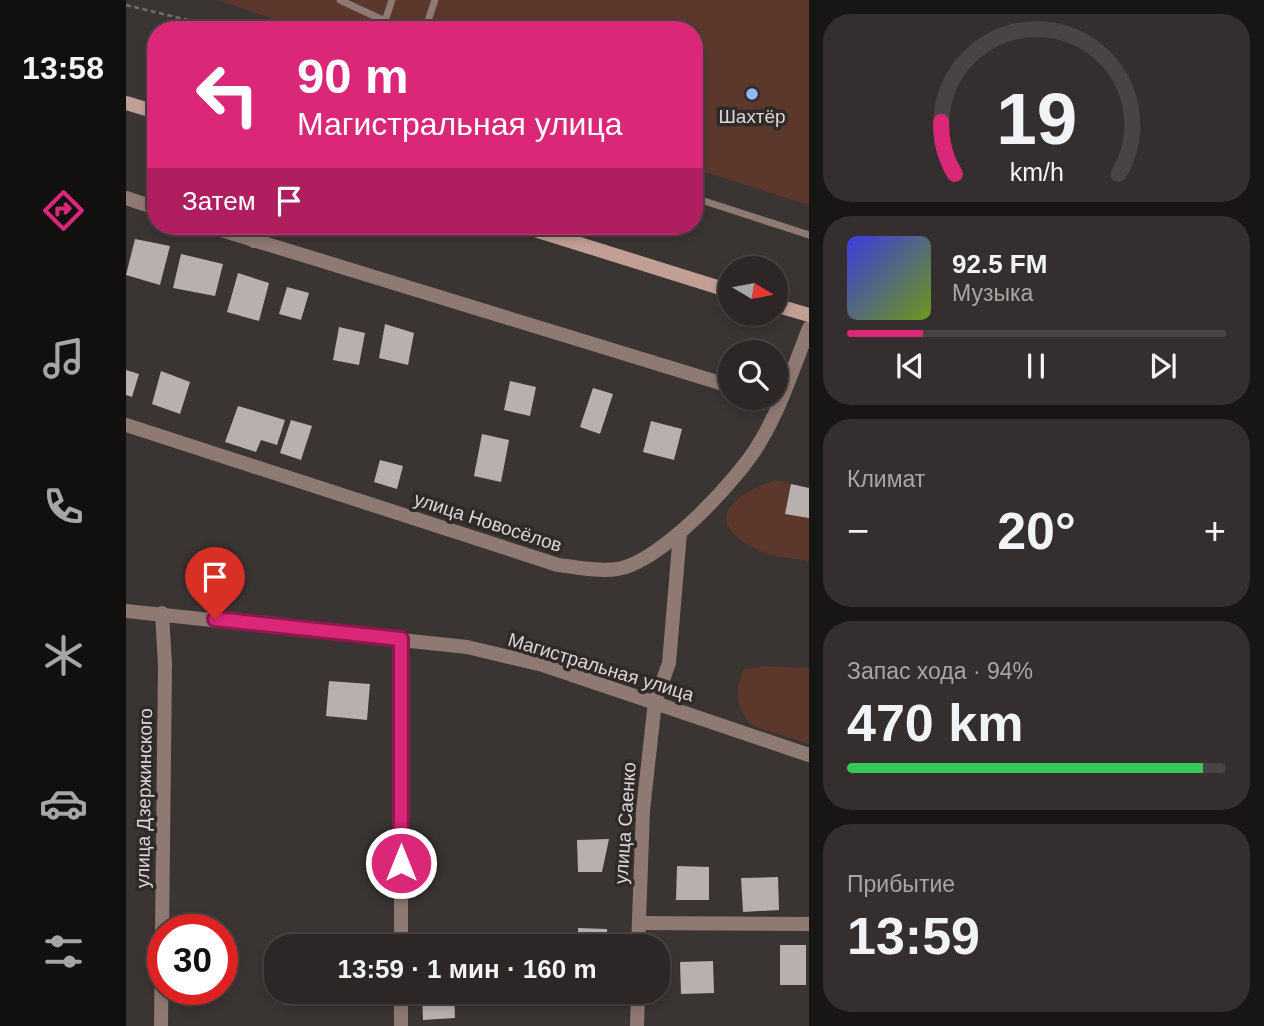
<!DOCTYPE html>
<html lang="ru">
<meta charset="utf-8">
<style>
:root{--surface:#2c2726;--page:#342f2e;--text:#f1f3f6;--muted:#a6a5a7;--line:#484443;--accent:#db2777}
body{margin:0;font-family:Helvetica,sans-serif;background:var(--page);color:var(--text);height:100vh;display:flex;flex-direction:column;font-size:26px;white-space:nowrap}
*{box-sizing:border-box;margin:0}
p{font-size:23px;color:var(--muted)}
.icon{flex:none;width:38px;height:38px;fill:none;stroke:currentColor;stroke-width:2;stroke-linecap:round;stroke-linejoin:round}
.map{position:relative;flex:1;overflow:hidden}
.sheet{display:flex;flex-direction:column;gap:14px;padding:14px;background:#181515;width:455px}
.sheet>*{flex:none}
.top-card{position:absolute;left:21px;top:21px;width:556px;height:214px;border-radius:28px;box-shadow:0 4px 10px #0003,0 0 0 2px var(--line);background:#db2777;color:#fff;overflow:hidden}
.needle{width:46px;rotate:100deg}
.tools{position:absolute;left:592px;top:256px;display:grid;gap:14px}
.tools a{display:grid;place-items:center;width:70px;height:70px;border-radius:50%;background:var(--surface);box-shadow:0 4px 10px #0003,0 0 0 2px var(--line);font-size:35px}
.speed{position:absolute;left:21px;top:914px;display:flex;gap:14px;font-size:35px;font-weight:700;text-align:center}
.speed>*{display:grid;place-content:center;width:91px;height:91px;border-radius:50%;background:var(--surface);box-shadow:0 4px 10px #0003,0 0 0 2px var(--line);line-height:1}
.speed .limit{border:10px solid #d22;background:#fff;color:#111}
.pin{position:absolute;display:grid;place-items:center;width:60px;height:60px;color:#fff;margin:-72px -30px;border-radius:50% 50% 50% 0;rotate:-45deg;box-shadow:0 0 7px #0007}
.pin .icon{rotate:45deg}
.me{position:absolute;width:77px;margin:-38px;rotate:0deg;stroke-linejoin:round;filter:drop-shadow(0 0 5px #0008)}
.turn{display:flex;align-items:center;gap:24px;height:147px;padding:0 35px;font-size:32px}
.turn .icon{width:91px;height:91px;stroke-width:2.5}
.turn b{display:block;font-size:49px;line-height:60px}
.then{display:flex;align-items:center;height:66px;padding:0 35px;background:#0003;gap:14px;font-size:26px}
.big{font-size:52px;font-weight:700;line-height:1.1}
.sheet .card{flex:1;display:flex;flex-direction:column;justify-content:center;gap:10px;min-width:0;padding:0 24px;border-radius:28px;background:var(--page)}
.sheet .dial{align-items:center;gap:0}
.dial svg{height:182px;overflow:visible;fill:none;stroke:var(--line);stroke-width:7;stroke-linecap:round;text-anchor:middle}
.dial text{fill:var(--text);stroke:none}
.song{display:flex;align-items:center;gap:21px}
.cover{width:84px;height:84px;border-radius:10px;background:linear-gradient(135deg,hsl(240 70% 55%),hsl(80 70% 35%))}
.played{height:7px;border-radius:4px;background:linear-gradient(90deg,var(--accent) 20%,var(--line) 20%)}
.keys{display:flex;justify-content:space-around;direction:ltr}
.heat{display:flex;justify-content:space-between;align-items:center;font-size:38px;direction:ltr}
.charge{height:10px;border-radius:5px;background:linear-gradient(90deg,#34c759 94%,var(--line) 0)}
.trip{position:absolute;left:138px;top:934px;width:406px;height:70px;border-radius:28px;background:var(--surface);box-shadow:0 4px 10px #0003,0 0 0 2px var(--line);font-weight:700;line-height:70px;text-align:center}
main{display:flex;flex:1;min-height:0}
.tabs{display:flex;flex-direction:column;width:126px;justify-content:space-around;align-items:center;background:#12100f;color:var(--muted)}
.tabs .icon{width:49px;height:49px}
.tabs .selected{color:var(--accent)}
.tabs b{font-size:32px;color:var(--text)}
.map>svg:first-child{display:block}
.green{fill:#5c382c}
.building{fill:#b7b0ae}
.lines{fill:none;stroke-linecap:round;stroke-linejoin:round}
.path{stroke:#726d6c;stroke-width:2.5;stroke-dasharray:5 3.5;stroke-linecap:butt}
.service{stroke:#8f7a73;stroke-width:7}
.minor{stroke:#8f7a73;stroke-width:14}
.secondary{stroke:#c19f95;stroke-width:14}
.route-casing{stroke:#8e194d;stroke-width:18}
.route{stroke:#db2777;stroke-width:12}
.poi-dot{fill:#90b8fd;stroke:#302a29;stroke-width:2.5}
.labels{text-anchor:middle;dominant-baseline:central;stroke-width:7;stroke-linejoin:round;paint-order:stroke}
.poi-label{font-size:19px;fill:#dcd8d7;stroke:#302a29}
.street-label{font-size:19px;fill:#dcd8d7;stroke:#302a29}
</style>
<main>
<nav class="tabs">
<b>13:58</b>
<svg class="icon selected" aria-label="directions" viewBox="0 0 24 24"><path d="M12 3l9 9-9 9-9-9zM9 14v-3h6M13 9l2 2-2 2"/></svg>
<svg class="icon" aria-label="music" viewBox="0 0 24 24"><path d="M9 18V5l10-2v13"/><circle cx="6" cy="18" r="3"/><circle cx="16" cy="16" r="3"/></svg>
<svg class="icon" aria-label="phone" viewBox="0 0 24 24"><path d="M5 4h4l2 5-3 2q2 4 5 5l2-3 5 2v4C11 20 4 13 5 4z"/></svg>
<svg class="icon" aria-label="climate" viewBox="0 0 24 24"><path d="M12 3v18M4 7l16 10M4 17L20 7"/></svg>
<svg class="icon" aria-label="car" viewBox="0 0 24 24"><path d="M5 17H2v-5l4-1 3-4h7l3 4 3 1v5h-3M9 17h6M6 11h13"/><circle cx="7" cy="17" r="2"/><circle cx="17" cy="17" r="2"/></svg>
<svg class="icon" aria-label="filters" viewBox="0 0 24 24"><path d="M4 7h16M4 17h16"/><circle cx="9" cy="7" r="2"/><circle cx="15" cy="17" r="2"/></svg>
</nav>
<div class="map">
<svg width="683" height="1026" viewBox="0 0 683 1026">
<rect width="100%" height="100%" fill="#3a3433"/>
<g class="green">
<polygon points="92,0 683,0 683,205 569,169 569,30 179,30"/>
<path d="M649,480L683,488V561C668,558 648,558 634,551C575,523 602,497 649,480Z"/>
<path d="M639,666L683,668V744L627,726C609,710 608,689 618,669Z"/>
</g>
<g class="building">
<polygon points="9,239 44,246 34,285 0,275"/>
<polygon points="55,254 97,264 89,296 47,288"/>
<polygon points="112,273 143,283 133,321 101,312"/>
<polygon points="161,287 183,293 175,320 153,314"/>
<polygon points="259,324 288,333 282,365 253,358"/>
<polygon points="213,327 239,333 233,365 207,360"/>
<polygon points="0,370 13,374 6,397 0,395"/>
<polygon points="35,371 64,382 54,414 26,404"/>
<polygon points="384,381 410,387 404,416 378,410"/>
<polygon points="467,388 487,394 474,434 454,427"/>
<polygon points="112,406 159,420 151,445 135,440 130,452 99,442"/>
<polygon points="165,420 186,426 175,460 154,453"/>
<polygon points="525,421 556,429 548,460 517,452"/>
<polygon points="356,434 383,440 375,482 348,476"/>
<polygon points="254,460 277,466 271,489 248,482"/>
<polygon points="665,484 683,488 683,518 659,514"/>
<polygon points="203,681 244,684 241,720 200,716"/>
<polygon points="483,839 476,872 452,872 451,840"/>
<polygon points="551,866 583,867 583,900 550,900"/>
<polygon points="652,877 653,910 617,912 615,878"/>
<polygon points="452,928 481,929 481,947 452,947"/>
<rect x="654" y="945" width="26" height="40"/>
<polygon points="587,961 588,993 555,994 554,962"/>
<polygon points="50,989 80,989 81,1000 51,999"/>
<polygon points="296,992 328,992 329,1018 297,1020"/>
<rect x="453" y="992" width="27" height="3"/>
</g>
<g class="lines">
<polyline class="path" points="0,5 103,30"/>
<g class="service">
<polyline points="214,0 259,21"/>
<polyline points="266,0 259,21 283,30"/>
<polyline points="299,30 309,0"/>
<polyline points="569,198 683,235"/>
</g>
<g class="minor">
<polyline points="0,198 30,208"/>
<polyline points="82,226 604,386"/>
<polyline points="128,241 133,226"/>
<path d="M0,425L432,565C451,567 472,572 491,569C534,563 613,479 634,442C655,407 668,366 683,328"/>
<polyline points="0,611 341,647 417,665 683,755"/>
<polyline points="513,923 683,924"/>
<polyline points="275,947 275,639"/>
<polyline points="512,947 517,810 529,702 543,663 554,533"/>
<polyline points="35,1026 39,665 36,613"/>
<polyline points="275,1026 275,992"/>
<polyline points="511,1026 512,992"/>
</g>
<g class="secondary">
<polyline points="0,103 30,112"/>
<polyline points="396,226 604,291"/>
<polyline points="649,305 683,315"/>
</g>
</g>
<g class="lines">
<defs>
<polyline id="route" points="89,619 275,639 275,863"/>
</defs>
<use href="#route" class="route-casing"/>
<use href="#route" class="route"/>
</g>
<circle class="poi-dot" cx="626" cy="94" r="7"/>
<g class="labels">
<g class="poi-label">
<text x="626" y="116">Шахтёр</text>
</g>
<g class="street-label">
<text transform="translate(362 522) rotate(18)">улица Новосёлов</text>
<text transform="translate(475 667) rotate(17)">Магистральная улица</text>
<text transform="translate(18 798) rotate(-89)">улица Дзержинского</text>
<text transform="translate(499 823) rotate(-86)">улица Саенко</text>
</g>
</g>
</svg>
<div class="tools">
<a><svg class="needle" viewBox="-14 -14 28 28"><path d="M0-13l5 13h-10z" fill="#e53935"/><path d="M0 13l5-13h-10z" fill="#a6a5a7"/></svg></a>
<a><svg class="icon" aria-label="search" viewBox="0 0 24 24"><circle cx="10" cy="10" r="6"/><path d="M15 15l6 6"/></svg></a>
</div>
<div class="speed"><div class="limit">30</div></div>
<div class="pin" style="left:89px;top:619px;background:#d93025"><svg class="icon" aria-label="arrive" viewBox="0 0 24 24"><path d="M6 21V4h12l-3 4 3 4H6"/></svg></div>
<svg class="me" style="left:275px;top:863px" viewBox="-20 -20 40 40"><circle r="17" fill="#db2777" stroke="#fff" stroke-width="3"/><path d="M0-11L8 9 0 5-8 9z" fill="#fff"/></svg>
<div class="trip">13:59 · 1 мин · 160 m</div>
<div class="top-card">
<div class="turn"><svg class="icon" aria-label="left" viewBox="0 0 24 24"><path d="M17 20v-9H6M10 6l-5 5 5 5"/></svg><div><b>90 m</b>Магистральная улица</div></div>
<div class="then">Затем<svg class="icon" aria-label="arrive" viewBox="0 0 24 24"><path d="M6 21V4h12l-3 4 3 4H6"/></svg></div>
</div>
</div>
<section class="sheet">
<div class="card dial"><svg viewBox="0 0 100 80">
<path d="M14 69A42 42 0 1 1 86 69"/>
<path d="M14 69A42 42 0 0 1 8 46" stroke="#db2777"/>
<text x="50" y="56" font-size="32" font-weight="700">19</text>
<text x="50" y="72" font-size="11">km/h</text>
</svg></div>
<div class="card">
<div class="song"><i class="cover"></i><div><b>92.5 FM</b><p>Музыка</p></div></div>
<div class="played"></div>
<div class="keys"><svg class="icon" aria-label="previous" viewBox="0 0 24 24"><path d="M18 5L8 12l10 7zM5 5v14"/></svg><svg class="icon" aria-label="pause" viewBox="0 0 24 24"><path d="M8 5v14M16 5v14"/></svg><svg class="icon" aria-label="next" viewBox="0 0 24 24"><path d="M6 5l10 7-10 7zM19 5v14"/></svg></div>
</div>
<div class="card"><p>Климат</p>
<div class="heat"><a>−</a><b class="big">20°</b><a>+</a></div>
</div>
<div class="card"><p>Запас хода · 94%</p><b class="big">470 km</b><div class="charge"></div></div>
<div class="card"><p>Прибытие</p><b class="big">13:59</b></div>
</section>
</main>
